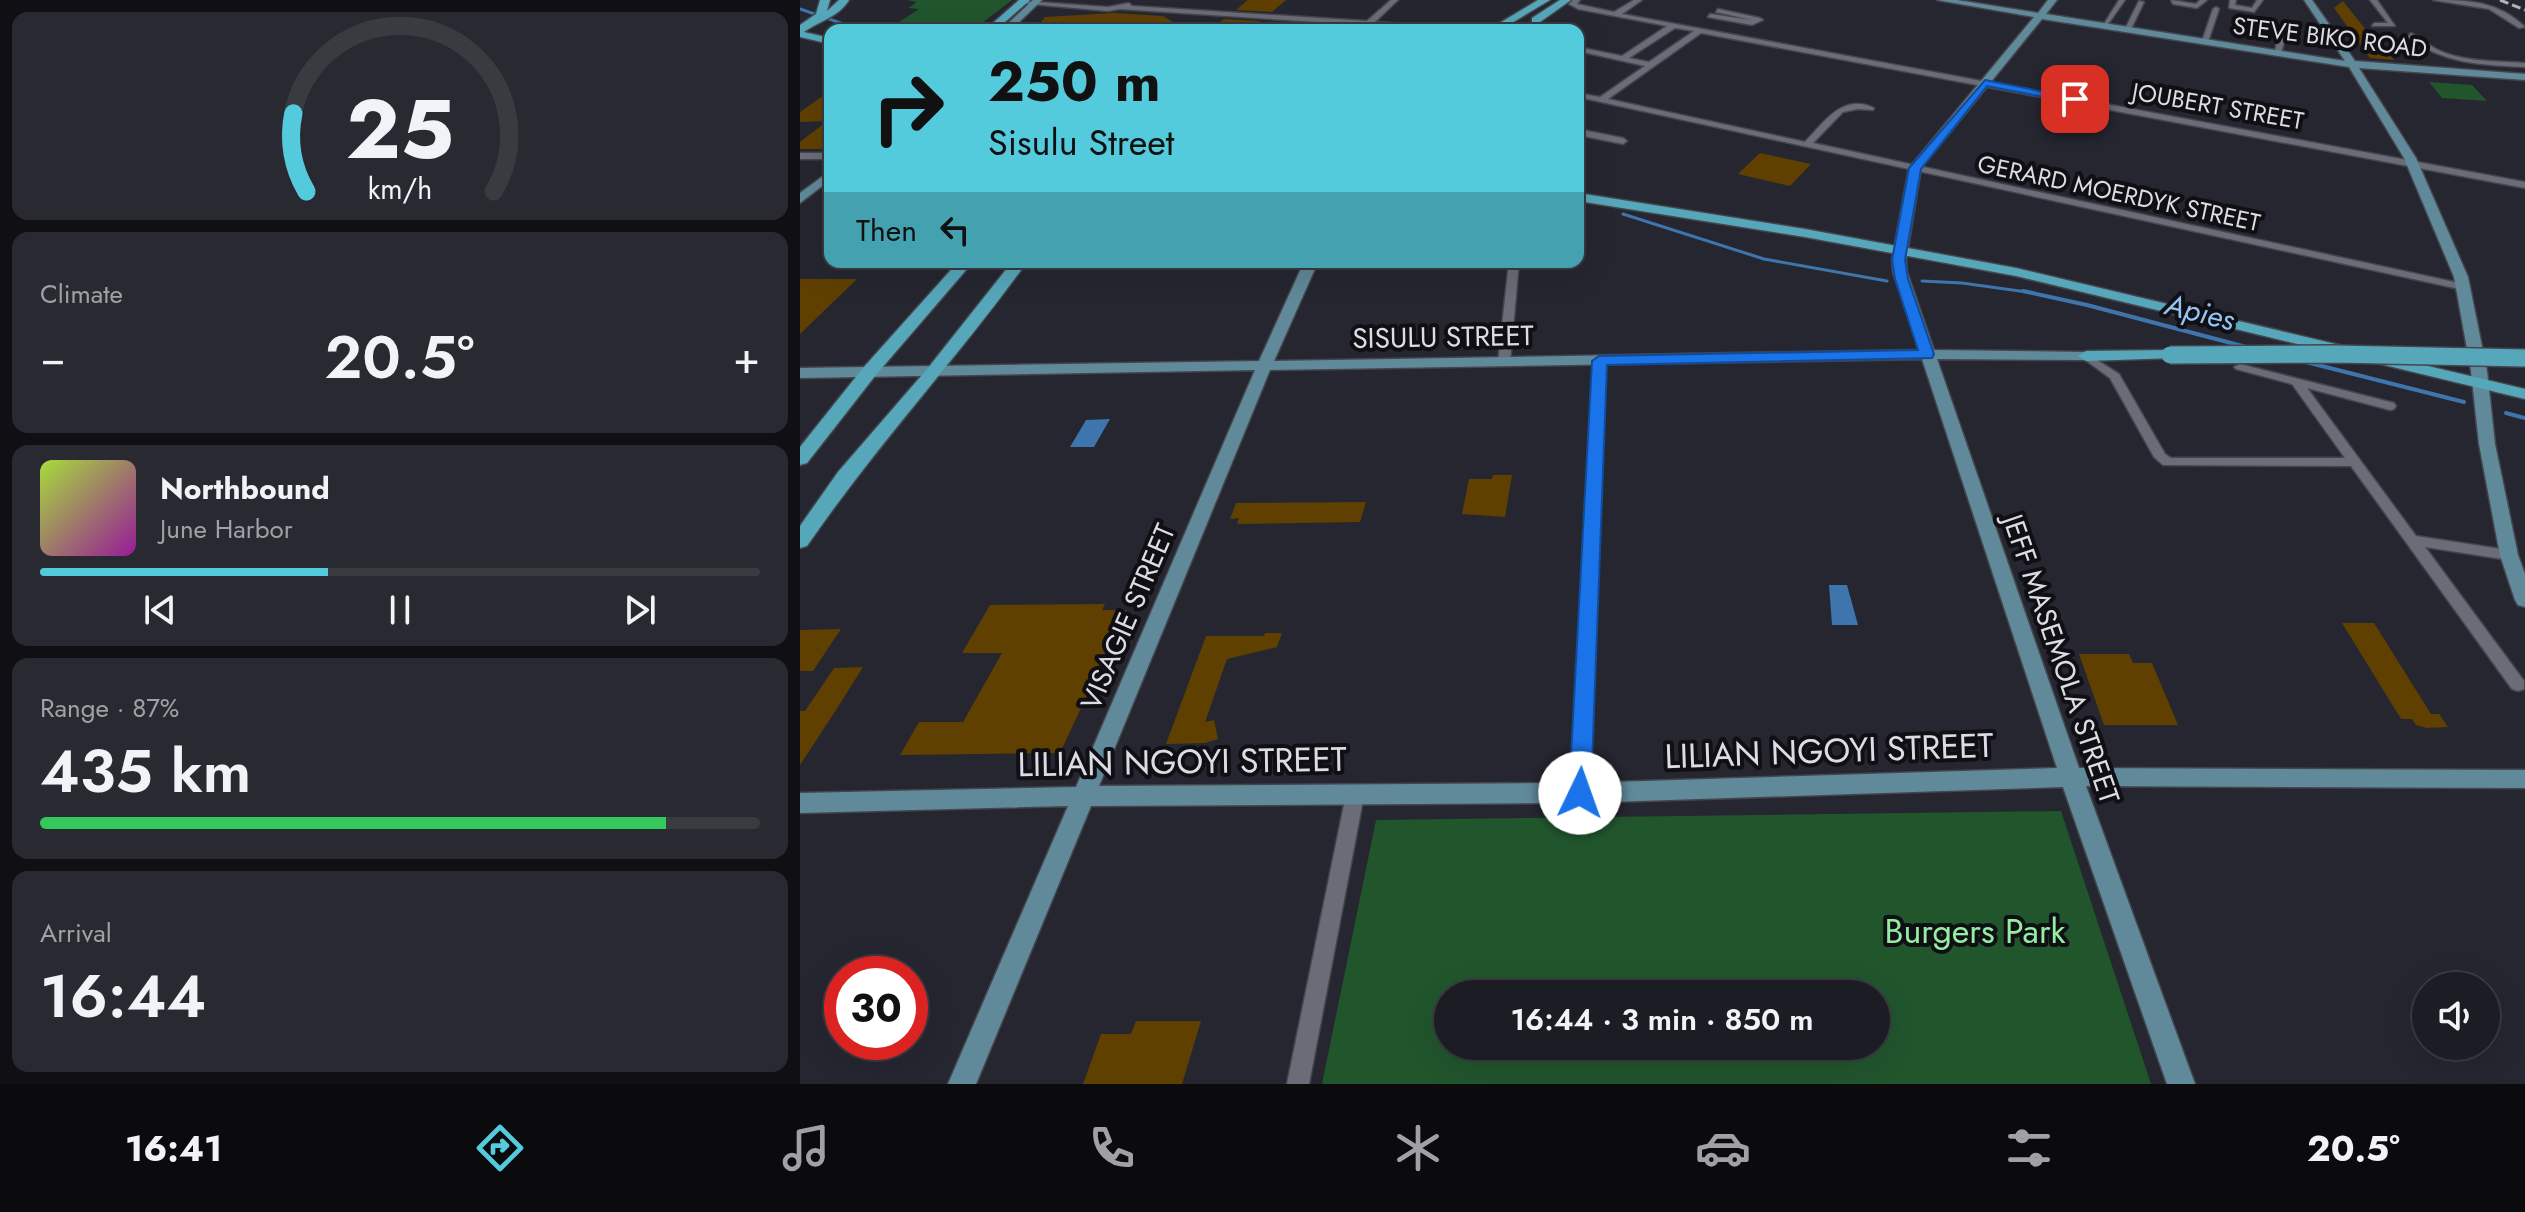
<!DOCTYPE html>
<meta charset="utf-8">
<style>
:root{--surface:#1c1c24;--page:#292931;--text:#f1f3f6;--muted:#a0a1a6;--line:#3a3a41;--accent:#54cadd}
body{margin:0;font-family:Jost,sans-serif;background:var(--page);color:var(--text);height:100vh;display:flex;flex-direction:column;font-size:30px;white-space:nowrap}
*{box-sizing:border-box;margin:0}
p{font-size:26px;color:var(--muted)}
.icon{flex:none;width:44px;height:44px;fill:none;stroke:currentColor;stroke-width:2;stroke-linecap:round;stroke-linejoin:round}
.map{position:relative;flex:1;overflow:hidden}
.side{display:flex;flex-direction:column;gap:12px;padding:12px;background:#0f0f14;width:800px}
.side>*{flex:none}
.hud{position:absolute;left:24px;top:24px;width:760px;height:244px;border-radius:16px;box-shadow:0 8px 32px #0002,0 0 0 2px var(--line);background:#54cadd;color:#111;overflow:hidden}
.controls{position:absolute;left:1612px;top:972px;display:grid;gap:16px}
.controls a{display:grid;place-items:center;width:88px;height:88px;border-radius:50%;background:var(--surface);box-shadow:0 8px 32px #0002,0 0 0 2px var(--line);font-size:40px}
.speed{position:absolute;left:24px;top:956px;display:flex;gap:16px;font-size:40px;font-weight:700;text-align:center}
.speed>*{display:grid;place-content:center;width:104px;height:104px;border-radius:50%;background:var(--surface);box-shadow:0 8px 32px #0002,0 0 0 2px var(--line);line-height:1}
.speed .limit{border:12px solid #d22;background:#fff;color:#111}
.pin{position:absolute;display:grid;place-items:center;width:68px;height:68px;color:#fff;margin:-34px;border-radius:16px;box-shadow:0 4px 12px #0006}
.me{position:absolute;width:88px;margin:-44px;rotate:3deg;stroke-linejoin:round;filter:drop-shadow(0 0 6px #0008)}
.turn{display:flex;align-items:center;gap:28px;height:168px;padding:0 32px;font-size:36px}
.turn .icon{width:104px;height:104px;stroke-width:2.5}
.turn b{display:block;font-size:56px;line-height:68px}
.then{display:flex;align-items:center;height:76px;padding:0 32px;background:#0003;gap:16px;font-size:30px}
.big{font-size:60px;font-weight:600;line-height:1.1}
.side .tile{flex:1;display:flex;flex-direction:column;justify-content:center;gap:12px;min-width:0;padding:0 28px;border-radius:16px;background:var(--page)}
.side .dial{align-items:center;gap:0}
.dial svg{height:208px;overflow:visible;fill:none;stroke:var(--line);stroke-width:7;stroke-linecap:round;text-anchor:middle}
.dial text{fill:var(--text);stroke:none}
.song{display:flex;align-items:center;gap:24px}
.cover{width:96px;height:96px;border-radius:12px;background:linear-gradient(135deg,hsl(80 70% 55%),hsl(300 70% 35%))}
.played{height:8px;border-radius:4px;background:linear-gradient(90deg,var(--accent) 40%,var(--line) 40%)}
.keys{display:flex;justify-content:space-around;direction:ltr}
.heat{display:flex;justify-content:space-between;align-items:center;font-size:44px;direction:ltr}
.charge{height:12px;border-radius:6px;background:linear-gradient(90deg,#34c759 87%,var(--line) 0)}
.trip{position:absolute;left:634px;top:980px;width:456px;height:80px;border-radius:40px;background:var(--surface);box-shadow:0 8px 32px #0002,0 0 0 2px var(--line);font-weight:600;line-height:80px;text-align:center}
.menu{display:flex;height:128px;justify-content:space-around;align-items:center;background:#0b0b0e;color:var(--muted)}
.menu .icon{width:56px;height:56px}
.menu .active{color:var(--accent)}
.menu b{font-size:36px;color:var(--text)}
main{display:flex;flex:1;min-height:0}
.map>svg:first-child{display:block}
.green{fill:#21562d;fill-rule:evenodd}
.water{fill:#3d75ac}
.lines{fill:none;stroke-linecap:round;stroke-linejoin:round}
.stream-far1{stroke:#3d75ac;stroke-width:3}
.stream{stroke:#3d75ac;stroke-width:4}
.building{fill:#5f4000}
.street-casing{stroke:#44454d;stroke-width:3}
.secondary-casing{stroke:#44454d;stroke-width:3}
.primary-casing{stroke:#44454d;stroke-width:3}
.street{fill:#6a6c77;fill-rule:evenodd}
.secondary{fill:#608999;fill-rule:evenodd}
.primary{fill:#56a7ba;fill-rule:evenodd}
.rail{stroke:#b3b4bb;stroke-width:3;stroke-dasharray:9 4;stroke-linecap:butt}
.primary-bridge-casing{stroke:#44454d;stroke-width:20;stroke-linecap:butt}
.primary-bridge{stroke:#56a7ba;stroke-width:17}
.route{fill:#1a73e8;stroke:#114b97;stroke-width:2}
.labels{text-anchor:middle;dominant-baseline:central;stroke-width:8;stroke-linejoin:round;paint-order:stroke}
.far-street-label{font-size:24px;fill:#dcdde4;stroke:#0f0f14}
.street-label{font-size:28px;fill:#dcdde4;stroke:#0f0f14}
.water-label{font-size:30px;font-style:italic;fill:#96c3f1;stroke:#0f0f14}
.near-street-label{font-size:34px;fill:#dcdde4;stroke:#0f0f14}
.near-park-label{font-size:34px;fill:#94eda3;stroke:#0f0f14}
</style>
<main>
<section class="side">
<div class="tile dial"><svg viewBox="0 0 100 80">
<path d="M14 69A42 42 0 1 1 86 69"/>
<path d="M14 69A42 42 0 0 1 9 39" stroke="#54cadd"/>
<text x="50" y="56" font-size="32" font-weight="700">25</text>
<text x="50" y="72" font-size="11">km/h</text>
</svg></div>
<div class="tile"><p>Climate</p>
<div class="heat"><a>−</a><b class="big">20.5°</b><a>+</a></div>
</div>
<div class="tile">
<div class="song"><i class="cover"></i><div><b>Northbound</b><p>June Harbor</p></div></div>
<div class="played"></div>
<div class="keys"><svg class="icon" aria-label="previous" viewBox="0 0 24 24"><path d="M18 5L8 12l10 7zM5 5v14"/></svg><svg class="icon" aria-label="pause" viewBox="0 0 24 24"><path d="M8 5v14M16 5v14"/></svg><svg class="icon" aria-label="next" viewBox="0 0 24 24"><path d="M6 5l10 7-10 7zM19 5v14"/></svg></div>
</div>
<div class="tile"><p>Range · 87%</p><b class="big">435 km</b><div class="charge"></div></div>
<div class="tile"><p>Arrival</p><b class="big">16:44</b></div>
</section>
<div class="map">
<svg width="1725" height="1084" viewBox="0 0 1725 1084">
<rect width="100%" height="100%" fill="#252630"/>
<g class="green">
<polygon points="107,0 212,0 173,30 109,30 93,26 119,9 108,8 117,2"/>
<polygon points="1629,82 1672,85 1687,101 1642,98"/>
<path d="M1261,811L1351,1084H522L576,820ZM1076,994V1046H648V994Z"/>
</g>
<g class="water">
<polygon points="310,419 294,447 270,447 286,420"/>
<polygon points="1029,585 1047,585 1058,625 1032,625"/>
</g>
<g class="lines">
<g class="stream-far1">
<polyline points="0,9 61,30"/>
<polyline points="823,214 964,259 1087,281"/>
<polyline points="1122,281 1162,283 1234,293"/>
</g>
<g class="stream">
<polyline points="1223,291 1287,305 1450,348"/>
<polyline points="1506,362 1664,402"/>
<polyline points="1706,413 1725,418"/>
</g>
</g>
<g class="building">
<polygon points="448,0 486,0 472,12 436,10"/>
<polygon points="1543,1 1566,30 1571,30 1594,60 1570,58 1534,8"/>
<polygon points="314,13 363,16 386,30 235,30 245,17"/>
<polygon points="424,19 460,21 450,30 410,30"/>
<polygon points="30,91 30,149 0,149 0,142 27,121 0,122 0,112"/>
<polygon points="960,153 1011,164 990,186 938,174"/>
<polygon points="0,279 57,279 0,334"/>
<polygon points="693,475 712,475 705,517 662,514 669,479 692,479"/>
<polygon points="566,502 560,522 437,524 439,518 430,519 436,503"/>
<polygon points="305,604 302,610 327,610 260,753 100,755 119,722 163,722 202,653 162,653 190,605"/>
<polygon points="1542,623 1574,623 1631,714 1639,714 1648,727 1627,728 1616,725 1612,719 1601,719"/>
<polygon points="41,629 13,671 0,671 0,630"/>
<polygon points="465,633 482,633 477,647 427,659 405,722 414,720 418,739 405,743 366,744 406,636 464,636"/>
<polygon points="1279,654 1329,654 1333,663 1352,663 1378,725 1304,725"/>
<polygon points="63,667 36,710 0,765 0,711 5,711 34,668"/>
<polygon points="336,1021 401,1021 382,1084 283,1084 301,1034 331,1034"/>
</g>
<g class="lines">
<defs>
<g id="street">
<polygon points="591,0 598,0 575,22 667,28 671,30 571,26 565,29 561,27 563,25 320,9 308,11 219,3 222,1 308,7 329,3 332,6 567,21"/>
<path d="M773,0H780L777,4L814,12L834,0H842L822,14L1725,182V188L901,33L808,99L1005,142C1024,122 1043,93 1074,108L1073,110L1058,109L1043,112L1013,143L1668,285V289L1664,290L778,97V93L800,97L845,66L778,51V47L822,56L867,26L778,9L769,4ZM875,28L894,31L849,62L829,58Z"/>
<polygon points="1319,0 1325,0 1306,27 1302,27"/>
<polygon points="1371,0 1396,4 1400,0 1407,0 1397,8 1373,4"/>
<polygon points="1430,0 1436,0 1435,5 1452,8 1457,0 1463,0 1454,12 1429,8"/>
<polygon points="1570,0 1577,0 1595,26 1572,26 1574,23 1588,23"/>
<path d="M1633,0C1668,0 1698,1 1725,27L1719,28L1689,9Z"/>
<polygon points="1339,1 1344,2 1330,31 1324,31"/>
<polygon points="1416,7 1419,9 1408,42 1401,44 1413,9"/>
<polygon points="918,9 960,18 963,20 952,25 908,17 910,14 952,20 916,12"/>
<polygon points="1485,22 1489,24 1481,53 1474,55 1481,24"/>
<path d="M1611,33C1620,38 1628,45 1638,50C1664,62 1696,61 1725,63V67C1683,65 1643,64 1608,37Z"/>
<polygon points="778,129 823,138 827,141 823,144 778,135"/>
<rect x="0" y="153" width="30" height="6"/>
<polygon points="709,262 719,262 710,362 704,365 698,362"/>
<polygon points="1286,353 1319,374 1365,454 1371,458 1545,458 1492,384 1436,369 1434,367 1440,364 1594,403 1596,406 1594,409 1590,410 1507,388 1616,536 1714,551 1716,555 1709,560 1625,547 1724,681 1724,689 1718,691 1712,689 1551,466 1363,465 1354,457 1310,378 1280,356"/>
<polygon points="799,358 805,361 789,793 786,798 780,800 774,798 771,793 793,361"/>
<polygon points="555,787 561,790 564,795 509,1084 487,1084 546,795 549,790"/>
</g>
<g id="secondary">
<polygon points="233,0 242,0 211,30 201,30"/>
<path d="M1137,0H1157L1238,13L1248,0H1257L1246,14L1545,61L1504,0H1512L1555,61L1725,74V80L1559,68L1616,158L1668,277L1687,371L1695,444L1718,555L1725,574V607L1718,605L1715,600L1700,555L1679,444L1671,371L1654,277L1604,158L1549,67L1242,19L1121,168L1106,260L1107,272L1134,350L1286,352L1293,356L1286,360L1137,359L1279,768L1725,770V788L1286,786L1395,1084H1367L1263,787L780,803L291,806L176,1084H148L268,806L0,813V793L276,787L455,370L0,378V368L459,361L504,262H518L474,361L1119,350L1093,272L1092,260L1109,168L1234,17ZM1122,359L1257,768L780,783L299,786L470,370Z"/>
<polygon points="30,171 30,180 0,203 0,193"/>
</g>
<g id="primary">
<path d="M20,0H30L27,11L39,0H49C39,17 19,21 4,32L30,38V44L0,37V25L16,14Z"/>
<polygon points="219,0 230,0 196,30 185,30"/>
<polygon points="738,0 750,0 700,30 688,30"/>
<polygon points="760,0 771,0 740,22 732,22 732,18"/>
<polygon points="778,193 1005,229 1216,268 1725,389 1725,399 1216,276 1005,237 778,201"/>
<polygon points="158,262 173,262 75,376 7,463 0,465 0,447 63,368"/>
<path d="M212,262H227C157,359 75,447 7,546L0,548V526L38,472L128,368Z"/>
<polygon points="1370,350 1378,355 1376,358 1286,361 1278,356 1286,351"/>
</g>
</defs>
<use href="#street" class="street-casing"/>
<use href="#secondary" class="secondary-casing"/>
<use href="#primary" class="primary-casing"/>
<use href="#street" class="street"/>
<use href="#secondary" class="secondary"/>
<use href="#primary" class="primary"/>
<polyline class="rail" points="1700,0 1725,10"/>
<defs>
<polyline id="primary-bridge" points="1370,355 1536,354 1725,358"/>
</defs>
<use href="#primary-bridge" class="primary-bridge-casing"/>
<use href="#primary-bridge" class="primary-bridge"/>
</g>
<polygon class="route" points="1185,80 1280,99 1275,103 1187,86 1121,169 1105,260 1108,279 1134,354 1132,358 807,365 791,793 788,799 780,802 772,799 769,793 792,361 799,356 1118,350 1095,279 1092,260 1109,168"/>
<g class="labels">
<g class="far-street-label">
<text transform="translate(1530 37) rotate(7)">STEVE BIKO ROAD</text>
<text transform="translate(1418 106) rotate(10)">JOUBERT STREET</text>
<text transform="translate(1319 193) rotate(12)">GERARD MOERDYK STREET</text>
</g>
<g class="street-label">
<text transform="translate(643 337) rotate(-1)">SISULU STREET</text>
<text transform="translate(328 617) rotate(-67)">VISAGIE STREET</text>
<text transform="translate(1261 659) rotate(71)">JEFF MASEMOLA STREET</text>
</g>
<g class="water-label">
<text transform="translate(1400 312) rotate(14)">Apies</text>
</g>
<g class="near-street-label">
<text transform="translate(1029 751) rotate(-2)">LILIAN NGOYI STREET</text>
<text transform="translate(382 762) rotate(-1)">LILIAN NGOYI STREET</text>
</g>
<g class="near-park-label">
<text x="1175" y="931">Burgers Park</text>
</g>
</g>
</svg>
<div class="controls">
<a><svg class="icon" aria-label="sound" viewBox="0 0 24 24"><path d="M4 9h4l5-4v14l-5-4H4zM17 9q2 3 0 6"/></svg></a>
</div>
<div class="speed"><div class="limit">30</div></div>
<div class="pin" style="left:1275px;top:99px;background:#d93025"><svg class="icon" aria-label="arrive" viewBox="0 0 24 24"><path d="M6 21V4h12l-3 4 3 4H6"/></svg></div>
<svg class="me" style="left:780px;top:793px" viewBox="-20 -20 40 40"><circle r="19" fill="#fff"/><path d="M0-13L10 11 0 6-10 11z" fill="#1a73e8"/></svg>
<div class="trip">16:44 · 3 min · 850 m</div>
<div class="hud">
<div class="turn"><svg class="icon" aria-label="right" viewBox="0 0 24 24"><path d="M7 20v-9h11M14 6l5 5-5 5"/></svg><div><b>250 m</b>Sisulu Street</div></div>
<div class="then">Then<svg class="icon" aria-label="left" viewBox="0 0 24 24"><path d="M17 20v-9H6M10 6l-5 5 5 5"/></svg></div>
</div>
</div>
</main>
<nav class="menu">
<b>16:41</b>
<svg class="icon active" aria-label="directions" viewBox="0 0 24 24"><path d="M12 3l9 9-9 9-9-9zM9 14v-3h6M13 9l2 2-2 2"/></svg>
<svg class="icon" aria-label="music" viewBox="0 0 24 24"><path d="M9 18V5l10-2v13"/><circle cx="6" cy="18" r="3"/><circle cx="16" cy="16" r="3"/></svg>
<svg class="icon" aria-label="phone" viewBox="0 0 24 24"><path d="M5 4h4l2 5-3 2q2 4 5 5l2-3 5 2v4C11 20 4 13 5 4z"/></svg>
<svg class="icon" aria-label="climate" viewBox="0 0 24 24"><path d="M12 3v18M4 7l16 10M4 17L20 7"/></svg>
<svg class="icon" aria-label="car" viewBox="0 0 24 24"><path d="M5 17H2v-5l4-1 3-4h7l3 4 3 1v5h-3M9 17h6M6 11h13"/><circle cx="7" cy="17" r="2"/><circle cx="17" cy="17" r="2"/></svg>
<svg class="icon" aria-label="filters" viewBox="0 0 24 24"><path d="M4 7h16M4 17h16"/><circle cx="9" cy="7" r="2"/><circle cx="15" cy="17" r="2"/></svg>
<b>20.5°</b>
</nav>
